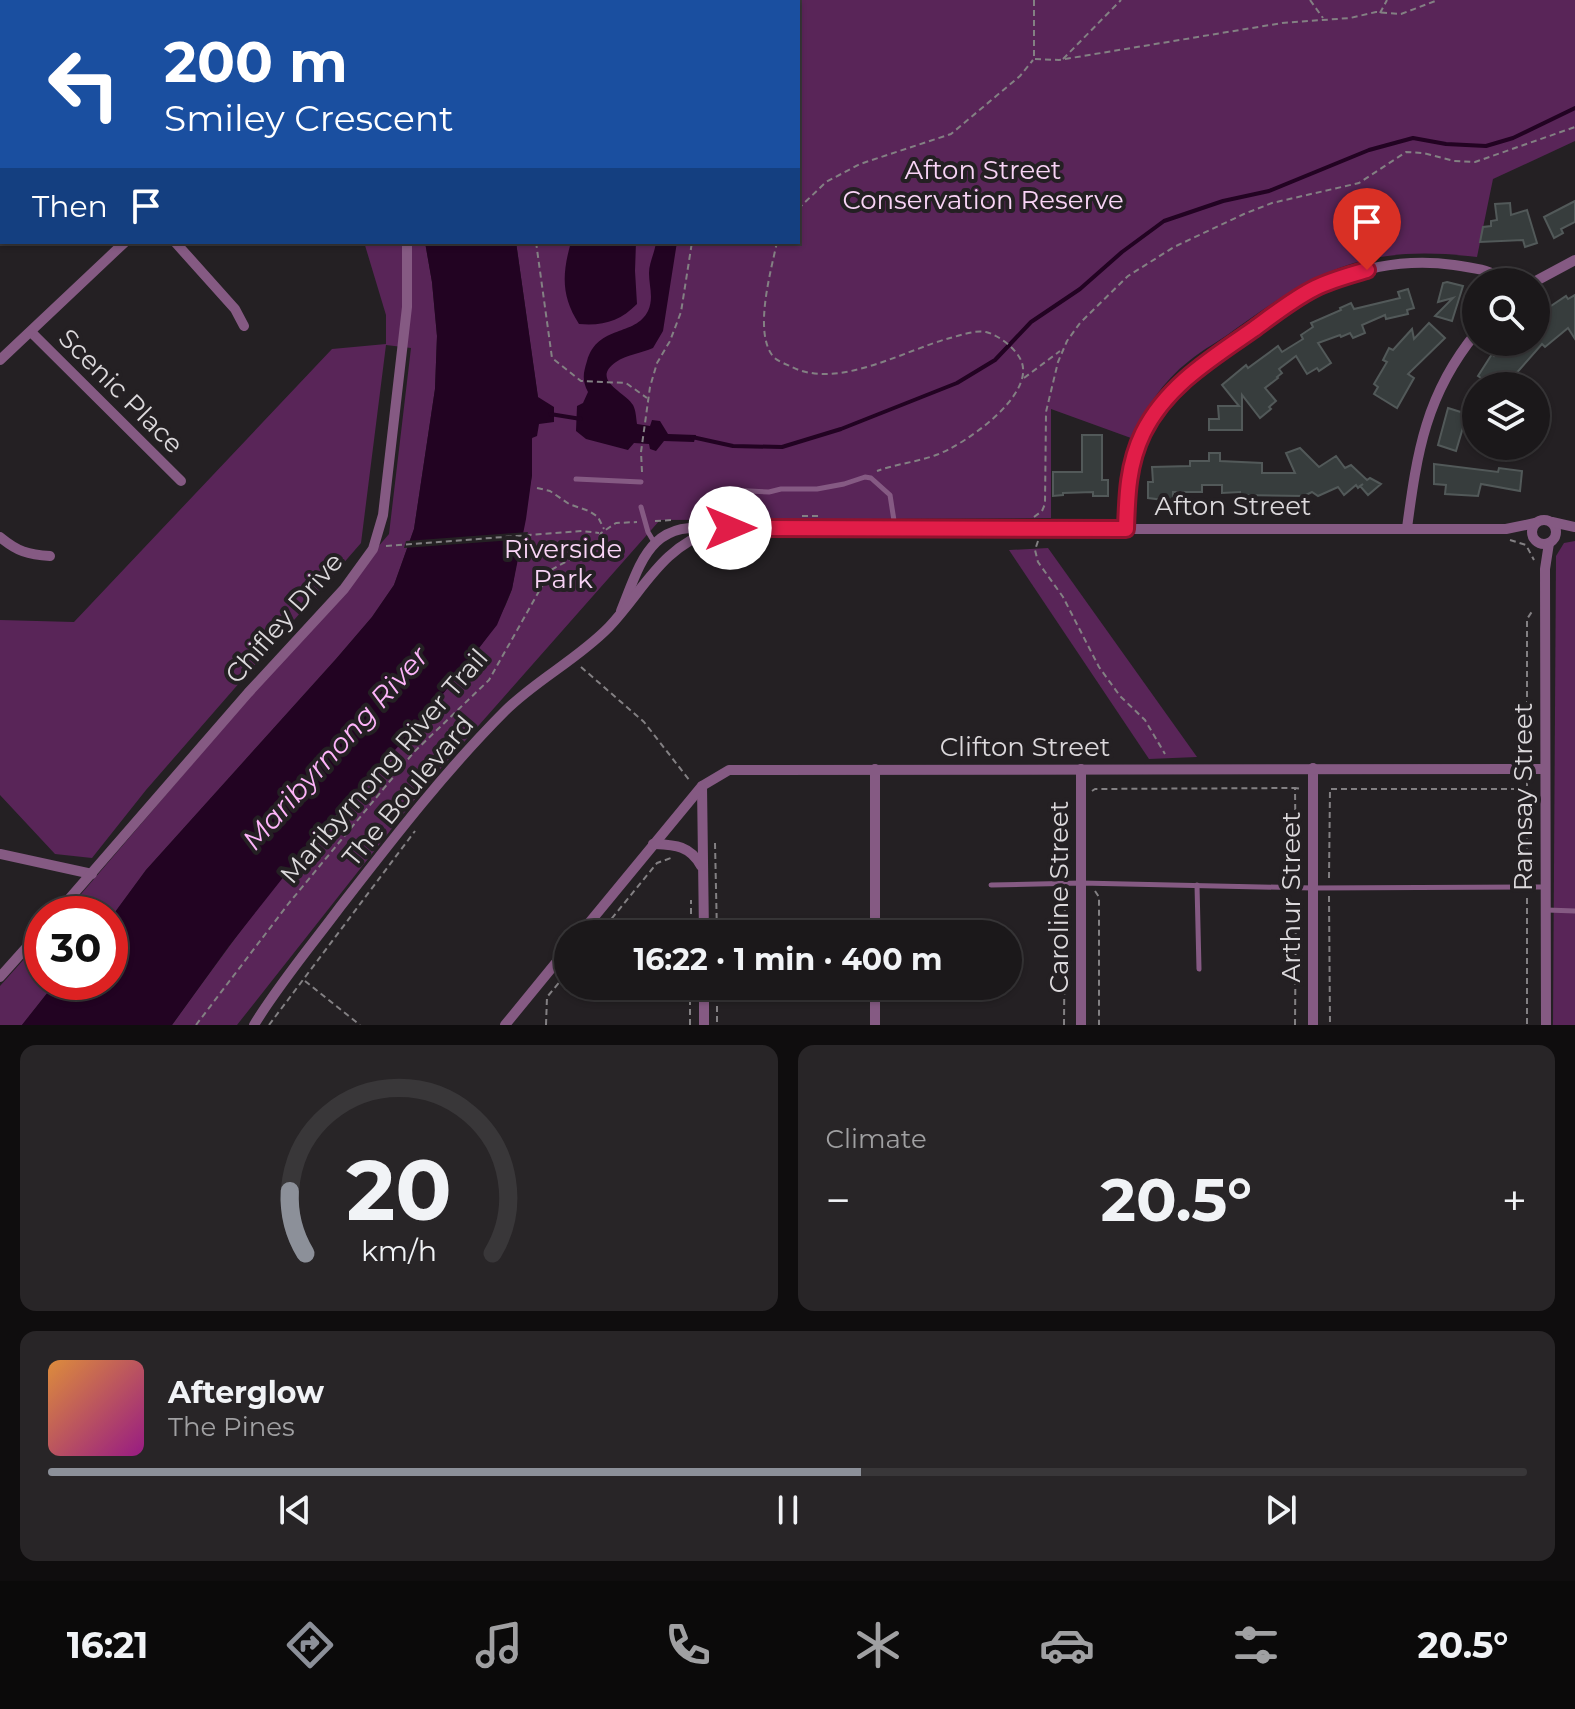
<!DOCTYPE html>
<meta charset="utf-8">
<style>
:root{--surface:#1b181a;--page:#282527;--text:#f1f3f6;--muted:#a0a0a2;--line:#393739;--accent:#8c9099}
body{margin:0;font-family:Montserrat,sans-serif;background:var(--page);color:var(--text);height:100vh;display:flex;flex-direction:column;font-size:30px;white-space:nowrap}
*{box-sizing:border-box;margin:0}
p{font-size:26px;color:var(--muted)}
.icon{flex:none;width:44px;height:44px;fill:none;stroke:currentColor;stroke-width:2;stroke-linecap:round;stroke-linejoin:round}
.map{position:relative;height:1025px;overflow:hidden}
.sheet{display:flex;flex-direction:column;gap:20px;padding:20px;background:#0f0d0e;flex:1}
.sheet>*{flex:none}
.banner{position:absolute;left:0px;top:0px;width:800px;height:244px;box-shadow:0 2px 6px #0004,0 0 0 2px var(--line);background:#1a4fa0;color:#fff;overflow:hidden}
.buttons{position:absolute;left:1462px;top:268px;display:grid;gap:16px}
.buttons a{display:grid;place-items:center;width:88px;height:88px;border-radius:50%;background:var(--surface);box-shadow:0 2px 6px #0004,0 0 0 2px var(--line);font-size:40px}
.speed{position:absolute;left:24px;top:896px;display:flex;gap:16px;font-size:40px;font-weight:700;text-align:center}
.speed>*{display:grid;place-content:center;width:104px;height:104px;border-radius:50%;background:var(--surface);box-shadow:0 2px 6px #0004,0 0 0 2px var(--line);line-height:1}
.speed .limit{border:12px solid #d22;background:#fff;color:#111}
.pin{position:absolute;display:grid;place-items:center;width:68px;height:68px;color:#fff;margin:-82px -34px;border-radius:50% 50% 50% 0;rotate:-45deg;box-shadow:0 0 8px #0007}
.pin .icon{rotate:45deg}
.me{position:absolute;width:88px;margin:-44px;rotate:90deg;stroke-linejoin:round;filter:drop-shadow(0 0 6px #0008)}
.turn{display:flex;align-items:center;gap:28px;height:168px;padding:0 32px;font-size:36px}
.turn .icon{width:104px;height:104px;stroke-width:2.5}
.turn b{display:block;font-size:56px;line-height:68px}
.then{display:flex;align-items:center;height:76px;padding:0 32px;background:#0003;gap:16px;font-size:30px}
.big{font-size:60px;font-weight:700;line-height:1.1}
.sheet .card{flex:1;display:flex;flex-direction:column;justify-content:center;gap:12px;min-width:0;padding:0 28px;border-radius:16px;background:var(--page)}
.sheet .dial{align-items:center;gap:0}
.dial svg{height:208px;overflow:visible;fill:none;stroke:var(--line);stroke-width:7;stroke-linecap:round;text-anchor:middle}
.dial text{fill:var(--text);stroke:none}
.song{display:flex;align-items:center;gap:24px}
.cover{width:96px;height:96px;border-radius:12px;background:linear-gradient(135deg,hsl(30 70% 55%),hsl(310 70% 35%))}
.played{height:8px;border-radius:4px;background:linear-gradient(90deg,var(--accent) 55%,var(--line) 55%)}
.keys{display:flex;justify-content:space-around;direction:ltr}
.heat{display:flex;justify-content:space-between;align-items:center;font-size:44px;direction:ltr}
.sheet .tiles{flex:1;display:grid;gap:20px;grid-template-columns:1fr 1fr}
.card:last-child{grid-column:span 2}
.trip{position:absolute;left:554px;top:920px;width:468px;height:80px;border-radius:40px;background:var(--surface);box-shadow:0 2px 6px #0004,0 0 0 2px var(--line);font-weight:700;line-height:80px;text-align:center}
.tab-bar{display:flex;height:128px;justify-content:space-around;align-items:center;background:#0b0a0a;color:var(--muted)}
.tab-bar .icon{width:56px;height:56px}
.tab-bar .selected{color:var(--accent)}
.tab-bar b{font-size:36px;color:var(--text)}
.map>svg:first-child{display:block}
.green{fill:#592558}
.water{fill:#220322}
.pier{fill:#242023}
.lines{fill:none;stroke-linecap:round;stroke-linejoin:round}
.stream{stroke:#220322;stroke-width:4}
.building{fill:#373d3d;stroke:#525959;stroke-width:2}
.path{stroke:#838083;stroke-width:2;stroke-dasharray:6 4;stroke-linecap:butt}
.lane{stroke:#855a83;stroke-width:5}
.street{stroke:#855a83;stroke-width:10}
.route-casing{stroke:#92132f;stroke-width:20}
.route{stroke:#e11d48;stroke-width:14}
.labels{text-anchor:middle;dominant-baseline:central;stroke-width:8;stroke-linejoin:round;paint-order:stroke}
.park-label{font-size:26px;fill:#f9d4f6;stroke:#242023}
.street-label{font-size:26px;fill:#dcd9dc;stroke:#242023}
.water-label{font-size:28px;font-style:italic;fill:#fdb4f9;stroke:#242023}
</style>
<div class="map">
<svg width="1575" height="1025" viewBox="0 0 1575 1025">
<rect width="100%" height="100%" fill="#242023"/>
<g class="green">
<path d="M473,0H1575V141L1493,179L1477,257C1368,244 1320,268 1234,330C1220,341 1203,349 1189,361C1163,381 1145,409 1131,438L1051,409V518L660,520L427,784L237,1025H172C216,964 260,903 308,845C358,786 414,732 461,671C482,645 501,621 512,589L532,475L530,453L538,398L516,242H798V2Z"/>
<polygon points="364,242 425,242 432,282 437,336 435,389 414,529 394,585 372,617 336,659 146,870 110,919 110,914 64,914 389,534 411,348 386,345 361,543 146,790 92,858 55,854 0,795 0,620 74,622 332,349 386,344 386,315"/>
<polygon points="1575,541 1575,1025 1553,1025 1556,556 1564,543"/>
<polygon points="1048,548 1197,757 1149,759 1009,550"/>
<polygon points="42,939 42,982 56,982 22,1025 0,1025 0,986"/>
</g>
<g class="water">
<polygon points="425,242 516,242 538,397 554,407 554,422 539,424 537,436 532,438 532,475 526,519 512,589 497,625 424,718 308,846 229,946 172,1025 22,1025 56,982 110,982 110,919 146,870 336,659 372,617 394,585 414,529 435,389 437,336 432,282"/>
<path d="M571,242H636L635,271L637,304C620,321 604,326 579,324C561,296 562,274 571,242Z"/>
<path d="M656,242H677L663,331L653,348C642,353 626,355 616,362C590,380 625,392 633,405C636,411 636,417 637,424L650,426L652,420L660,421L668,434L696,435L694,442L664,441L656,451L650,449L649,444L634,443L628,450L586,439L576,431L577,406L583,403L588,392C582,380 583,374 587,361C598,324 635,337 648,311C654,298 649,286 649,273C649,263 655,252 656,242Z"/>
</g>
<polygon class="pier" points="528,532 526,539 404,548 406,541"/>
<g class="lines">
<g class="stream">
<polyline points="550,414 581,419"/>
<polyline points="692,437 733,446 782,447 841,429 957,383 995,360 1031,322 1080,289 1122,252 1164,221 1223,201 1269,191 1369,150 1413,138 1446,144 1486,146 1513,138 1575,108"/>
</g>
</g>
<g class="building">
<polygon points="1575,201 1575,222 1561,229 1563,233 1554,238 1544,217"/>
<polygon points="1510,203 1511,215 1527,210 1537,243 1525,247 1523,240 1480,242 1483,227 1491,226 1491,221 1497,220 1495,204"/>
<polygon points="1447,282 1463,286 1452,321 1435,316 1453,298 1438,302 1443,283"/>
<polygon points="1408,289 1414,308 1407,310 1408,314 1386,319 1385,315 1362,325 1365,333 1353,338 1350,333 1341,337 1340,335 1318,343 1331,363 1319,371 1317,368 1307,374 1296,356 1279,369 1282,373 1277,377 1278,378 1265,388 1276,401 1269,407 1271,409 1260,418 1242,395 1242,430 1209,430 1209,419 1219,419 1218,406 1239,406 1222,385 1246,365 1248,368 1278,346 1282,352 1303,339 1301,335 1313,327 1311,323 1341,310 1340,308 1351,303 1354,309 1400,298 1398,292"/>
<polygon points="1575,295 1575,339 1568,328 1545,347 1542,344 1513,377 1527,386 1494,386 1478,376 1492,354 1494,356 1506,342 1536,342 1536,316 1566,296 1568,299"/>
<polygon points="1429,323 1445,338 1408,374 1414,378 1397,408 1374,394 1378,387 1374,384 1387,362 1383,360 1389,348 1393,350 1412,329 1414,339"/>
<polygon points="1448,408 1467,414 1456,451 1438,445"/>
<polygon points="1082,435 1102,435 1102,480 1108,480 1108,496 1093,496 1093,492 1063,493 1063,495 1053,496 1053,472 1082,472"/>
<polygon points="1300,448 1319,467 1336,456 1345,468 1351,465 1367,480 1370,478 1381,484 1368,495 1360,486 1363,484 1358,488 1356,485 1344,495 1338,487 1318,496 1312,492 1304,496 1240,495 1240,492 1222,493 1222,485 1202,485 1202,492 1173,492 1173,501 1148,498 1148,482 1153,482 1152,467 1190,466 1190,461 1209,461 1209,453 1220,453 1220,461 1262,463 1262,473 1295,473 1286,453"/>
<polygon points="1434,464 1498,472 1499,468 1522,471 1520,491 1481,484 1478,496 1445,494 1446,485 1434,484"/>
</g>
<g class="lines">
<g class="path">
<polyline points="103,0 105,2"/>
<polyline points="580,0 585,2"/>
<polyline points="747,0 748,2"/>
<polyline points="1034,0 1034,59 1059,60 1282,23 1350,18 1376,12 1401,14 1438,0"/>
<polyline points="1310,0 1323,18"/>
<polyline points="138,2 140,0"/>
<polyline points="310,2 311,0"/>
<polyline points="1380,13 1387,0"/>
<polyline points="1063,59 1121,0"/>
<polyline points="798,209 826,182 860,164 951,134 1020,76 1033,60"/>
<polyline points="536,242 552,358 581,381 626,383 647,398"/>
<path d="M777,242C771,271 754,330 772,355C776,361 786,364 792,367C838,390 905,350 950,338C962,335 974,330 986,332C999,335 1018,350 1022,363C1033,397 964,445 936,455C917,462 896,464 877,471"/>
<polyline points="1024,378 1060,351"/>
<polyline points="642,472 641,452 650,387 657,363 670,341 681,312 692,242"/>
<polyline points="537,488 550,491 569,504 589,511 598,517 604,529"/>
<polyline points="802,516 820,516"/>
<polyline points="1034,517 1042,511 1045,504 1046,412 1058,362 1067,341 1080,323 1128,276 1174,247 1244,214 1272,203 1359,183 1406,152 1423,153 1454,161 1475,162 1575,127"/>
<polyline points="655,521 672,520"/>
<polyline points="1510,540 1526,545 1534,560"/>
<polyline points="1038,541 1035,550 1038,562 1063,597 1099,667 1120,696 1145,720 1165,754"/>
<polyline points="386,546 582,531 599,533"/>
<polyline points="581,667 644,722 690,781"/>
<polyline points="1527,757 1527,619 1533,610"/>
<polyline points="1527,780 1527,789"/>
<polyline points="1092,791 1095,789 1295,788"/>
<polyline points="715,843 717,934"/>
<polyline points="1329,878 1330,789 1527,789 1527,876"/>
<polyline points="1296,880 1295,788 1302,789"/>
<polyline points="1095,891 1099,897 1099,1025"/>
<polyline points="1329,896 1330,1025"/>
<polyline points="1527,898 1527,1025"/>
<polyline points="599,934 657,863 671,858"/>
<polyline points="691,934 691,900"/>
<polyline points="305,981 360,1025"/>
<polyline points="717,986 717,1025"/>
<polyline points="196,1025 289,903 414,752 489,680 551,570 596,545 601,533 616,523 637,522"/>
<polyline points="269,1025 415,831"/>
<polyline points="546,1025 547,997 568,972"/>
<polyline points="690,1025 690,986"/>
<polyline points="1064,1025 1065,892"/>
<polyline points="1295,1025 1296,898"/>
</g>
<g class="lane">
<polyline points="576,479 641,482"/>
<polyline points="731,490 769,492 781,489 817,489 844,484 865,477 871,478 890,495 895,527"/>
<polyline points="641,507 648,532 654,542"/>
<polyline points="730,527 730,507"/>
<polyline points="991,885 1081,883 1312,888 1546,887"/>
<polyline points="1197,885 1199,969"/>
<polyline points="1547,910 1575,911"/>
</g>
<g class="street">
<polyline points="73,0 80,2"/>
<polyline points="160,0 161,2"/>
<polyline points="279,0 280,2"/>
<polyline points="350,0 351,2"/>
<polyline points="251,2 254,0"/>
<polyline points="0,140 2,143"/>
<polyline points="175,242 235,309 244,326"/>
<polyline points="1534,282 1575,260"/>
<polyline points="31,332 181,481"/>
<polyline points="0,360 125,242"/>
<circle cx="1544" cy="532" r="12"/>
<polyline points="1552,522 1575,527"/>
<path d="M1407,528C1417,452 1426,394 1476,333"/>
<path d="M1126,529C1127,488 1131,448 1155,413C1176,382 1207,362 1237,341C1307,291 1363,253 1454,265C1472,268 1492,269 1505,282"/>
<path d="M0,537C17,551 28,555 50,556"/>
<path d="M621,611C643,556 651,519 720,529H1506L1535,523"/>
<polyline points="1313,768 1313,1025"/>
<polyline points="702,786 704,934"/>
<path d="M653,844C674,845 690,845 701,866"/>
<polyline points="0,854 92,874"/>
<polyline points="56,914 248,693 344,589 373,549 383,515 407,307 407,242"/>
<polyline points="580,934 702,786 729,770 1544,769"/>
<polyline points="875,934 875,769"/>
<polyline points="0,977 42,930"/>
<polyline points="704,986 704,1025"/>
<path d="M254,1025C279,984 311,946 340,907C392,840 445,771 505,711C536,680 578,659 609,627C644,590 661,547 714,530"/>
<polyline points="505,1025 568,948"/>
<polyline points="875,1025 875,986"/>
<polyline points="1081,1025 1081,769"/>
<polyline points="1546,1025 1545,569 1549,543"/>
</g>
</g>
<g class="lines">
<defs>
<path id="route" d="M730,528L1126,529C1127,495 1128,464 1143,433C1166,386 1212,358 1254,329C1273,315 1293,299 1315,288C1331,280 1350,275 1367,270"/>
</defs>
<use href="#route" class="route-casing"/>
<use href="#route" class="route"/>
</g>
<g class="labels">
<g class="park-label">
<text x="983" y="170">Afton Street<tspan x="983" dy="30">Conservation Reserve</tspan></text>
<text x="563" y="549">Riverside<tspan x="563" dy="30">Park</tspan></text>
</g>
<g class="street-label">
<text transform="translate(121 391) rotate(45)">Scenic Place</text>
<text x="1233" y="506">Afton Street</text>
<text transform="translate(284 618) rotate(-49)">Chifley Drive</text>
<text x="1025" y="747">Clifton Street</text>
<text transform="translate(384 766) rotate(-49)">Maribyrnong River Trail</text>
<text transform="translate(408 791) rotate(-50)">The Boulevard</text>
<text transform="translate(1523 797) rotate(-90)">Ramsay Street</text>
<text transform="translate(1059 897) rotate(-90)">Caroline Street</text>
<text transform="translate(1291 897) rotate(-90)">Arthur Street</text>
</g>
<g class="water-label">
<text transform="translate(335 748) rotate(-48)">Maribyrnong River</text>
</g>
</g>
</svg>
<div class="buttons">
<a><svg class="icon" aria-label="search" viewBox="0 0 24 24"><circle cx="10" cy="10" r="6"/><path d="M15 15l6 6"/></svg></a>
<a><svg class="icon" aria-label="layers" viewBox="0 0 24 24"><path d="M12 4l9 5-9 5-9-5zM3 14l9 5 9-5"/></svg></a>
</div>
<div class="speed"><div class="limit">30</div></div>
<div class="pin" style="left:1367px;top:270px;background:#d93025"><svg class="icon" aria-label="arrive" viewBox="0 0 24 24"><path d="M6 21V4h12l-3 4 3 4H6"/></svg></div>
<svg class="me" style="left:730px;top:528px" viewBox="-20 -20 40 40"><circle r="19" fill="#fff"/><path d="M0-13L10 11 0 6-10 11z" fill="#e11d48"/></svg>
<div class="trip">16:22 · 1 min · 400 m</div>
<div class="banner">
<div class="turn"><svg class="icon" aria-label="left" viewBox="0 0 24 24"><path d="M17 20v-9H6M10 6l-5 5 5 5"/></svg><div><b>200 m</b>Smiley Crescent</div></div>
<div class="then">Then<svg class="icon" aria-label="arrive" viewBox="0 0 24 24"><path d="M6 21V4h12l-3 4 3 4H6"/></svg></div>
</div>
</div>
<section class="sheet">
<div class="tiles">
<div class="card dial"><svg viewBox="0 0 100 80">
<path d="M14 69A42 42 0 1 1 86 69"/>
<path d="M14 69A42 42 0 0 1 8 45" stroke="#8c9099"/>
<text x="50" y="56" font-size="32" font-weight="700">20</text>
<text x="50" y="72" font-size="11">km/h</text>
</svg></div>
<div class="card"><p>Climate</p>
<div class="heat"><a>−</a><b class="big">20.5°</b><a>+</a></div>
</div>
<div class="card">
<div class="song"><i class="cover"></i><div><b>Afterglow</b><p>The Pines</p></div></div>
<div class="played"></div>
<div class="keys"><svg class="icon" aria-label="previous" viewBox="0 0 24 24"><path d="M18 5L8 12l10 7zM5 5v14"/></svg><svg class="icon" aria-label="pause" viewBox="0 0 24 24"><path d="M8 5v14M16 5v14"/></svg><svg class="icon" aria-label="next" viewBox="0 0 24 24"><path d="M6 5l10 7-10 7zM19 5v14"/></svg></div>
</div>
</div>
</section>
<nav class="tab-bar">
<b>16:21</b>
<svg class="icon selected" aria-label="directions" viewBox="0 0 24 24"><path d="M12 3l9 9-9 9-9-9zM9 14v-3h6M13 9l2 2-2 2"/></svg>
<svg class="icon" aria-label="music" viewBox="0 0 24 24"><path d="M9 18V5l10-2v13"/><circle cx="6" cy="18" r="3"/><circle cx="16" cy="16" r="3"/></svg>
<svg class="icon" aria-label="phone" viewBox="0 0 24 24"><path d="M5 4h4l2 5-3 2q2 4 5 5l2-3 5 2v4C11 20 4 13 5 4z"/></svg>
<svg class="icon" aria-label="climate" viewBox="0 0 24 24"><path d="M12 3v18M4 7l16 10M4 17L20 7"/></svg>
<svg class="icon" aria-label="car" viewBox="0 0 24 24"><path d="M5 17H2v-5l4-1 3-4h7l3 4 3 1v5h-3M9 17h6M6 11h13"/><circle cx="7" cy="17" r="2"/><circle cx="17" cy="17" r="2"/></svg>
<svg class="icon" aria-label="filters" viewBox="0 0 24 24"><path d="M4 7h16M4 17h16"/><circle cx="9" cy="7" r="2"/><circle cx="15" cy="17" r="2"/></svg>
<b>20.5°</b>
</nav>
